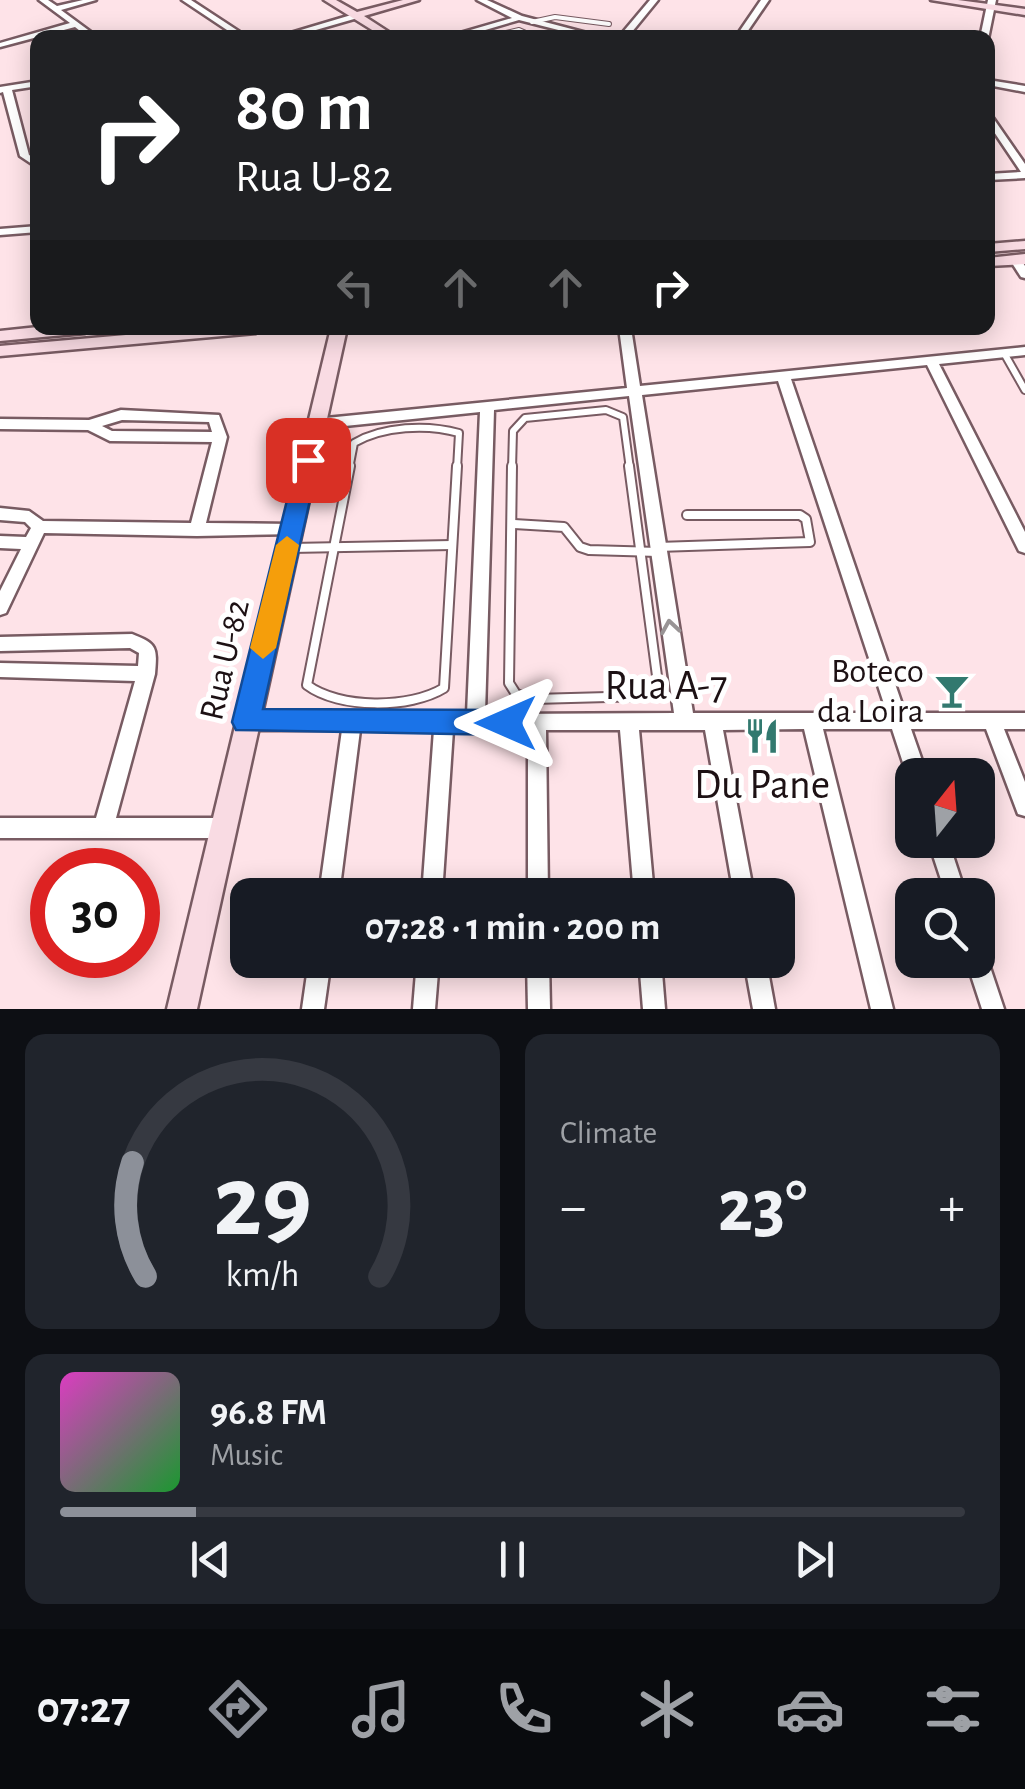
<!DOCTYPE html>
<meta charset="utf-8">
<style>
:root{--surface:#171b24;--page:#20242c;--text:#f1f3f6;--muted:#9ea1a6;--line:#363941;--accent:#8c9099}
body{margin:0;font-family:"Alegreya Sans",sans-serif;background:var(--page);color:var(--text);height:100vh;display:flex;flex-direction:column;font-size:38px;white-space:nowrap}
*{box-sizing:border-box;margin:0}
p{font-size:32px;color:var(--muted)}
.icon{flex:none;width:55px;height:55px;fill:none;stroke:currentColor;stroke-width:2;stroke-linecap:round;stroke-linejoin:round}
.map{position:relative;height:1009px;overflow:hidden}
.side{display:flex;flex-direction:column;gap:25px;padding:25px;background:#0d0f14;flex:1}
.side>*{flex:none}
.hud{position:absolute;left:30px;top:30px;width:965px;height:305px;border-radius:20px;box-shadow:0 5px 25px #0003;background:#202124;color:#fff;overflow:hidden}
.needle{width:65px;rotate:17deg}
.fabs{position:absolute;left:895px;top:758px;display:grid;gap:20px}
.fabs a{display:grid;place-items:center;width:100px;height:100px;border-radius:20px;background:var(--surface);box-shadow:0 5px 25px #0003;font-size:50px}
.speed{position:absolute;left:30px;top:848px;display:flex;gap:20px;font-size:50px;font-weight:700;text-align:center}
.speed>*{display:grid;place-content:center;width:130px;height:130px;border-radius:50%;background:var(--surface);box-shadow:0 5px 25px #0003;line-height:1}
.speed .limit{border:15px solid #d22;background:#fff;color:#111}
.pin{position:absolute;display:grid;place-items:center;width:85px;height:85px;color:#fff;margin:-42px;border-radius:20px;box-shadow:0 5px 15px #0006}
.me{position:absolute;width:110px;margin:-55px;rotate:270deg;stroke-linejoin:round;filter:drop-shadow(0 0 8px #0008)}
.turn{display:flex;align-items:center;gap:35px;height:210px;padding:0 40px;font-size:45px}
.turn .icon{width:130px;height:130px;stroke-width:2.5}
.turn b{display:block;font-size:70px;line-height:85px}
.lanes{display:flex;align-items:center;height:95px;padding:0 40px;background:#0003;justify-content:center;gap:50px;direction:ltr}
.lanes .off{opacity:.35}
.big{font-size:75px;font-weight:700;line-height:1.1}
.side .widget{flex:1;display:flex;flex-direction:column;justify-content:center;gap:15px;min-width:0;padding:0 35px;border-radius:20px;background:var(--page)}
.side .dial{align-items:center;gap:0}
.dial svg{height:260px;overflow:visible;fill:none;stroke:var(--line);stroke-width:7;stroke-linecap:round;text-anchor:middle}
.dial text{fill:var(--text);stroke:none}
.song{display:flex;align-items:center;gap:30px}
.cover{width:120px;height:120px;border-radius:15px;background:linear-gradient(135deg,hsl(310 70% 55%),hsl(130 70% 35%))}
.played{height:10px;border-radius:5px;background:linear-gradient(90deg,var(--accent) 15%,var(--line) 15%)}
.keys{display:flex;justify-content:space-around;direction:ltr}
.heat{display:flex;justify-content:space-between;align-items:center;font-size:55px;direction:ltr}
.side .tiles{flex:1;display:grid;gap:25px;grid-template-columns:1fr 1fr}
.widget:last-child{grid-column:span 2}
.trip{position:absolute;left:230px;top:878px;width:565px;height:100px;border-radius:20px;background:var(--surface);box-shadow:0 5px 25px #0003;font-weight:700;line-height:100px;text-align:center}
.menu{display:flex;height:160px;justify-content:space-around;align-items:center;background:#090b0e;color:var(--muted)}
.menu .icon{width:70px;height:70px}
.menu .on{color:var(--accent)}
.menu b{font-size:45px;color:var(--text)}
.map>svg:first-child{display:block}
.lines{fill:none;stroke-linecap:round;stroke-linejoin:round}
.lane-far2-casing{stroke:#785b62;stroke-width:6}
.lane-far1-casing{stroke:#785b62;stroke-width:10}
.lane-casing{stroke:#785b62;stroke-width:12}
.street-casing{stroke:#785b62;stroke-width:5}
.secondary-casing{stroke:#785b62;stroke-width:5}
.lane-far2{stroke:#fff;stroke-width:4}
.lane-far1{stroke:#fff;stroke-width:6}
.lane{stroke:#fff;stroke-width:8}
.street{fill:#fff;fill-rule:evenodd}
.secondary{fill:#f9dbe3;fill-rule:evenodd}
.oneway{stroke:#999495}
.route{fill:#1a73e8;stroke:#114b97;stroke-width:2.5}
.slow{fill:#f59e0b}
.labels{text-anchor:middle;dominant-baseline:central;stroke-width:10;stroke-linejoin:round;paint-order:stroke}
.street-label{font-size:35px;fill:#1d1114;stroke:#fff}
.poi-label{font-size:35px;fill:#1d1114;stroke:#fff;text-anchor:end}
.near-street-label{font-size:42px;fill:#1d1114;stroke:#fff}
.near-poi-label{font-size:42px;fill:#1d1114;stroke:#fff}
</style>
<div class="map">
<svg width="1025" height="1009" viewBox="0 0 1025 1009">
<rect width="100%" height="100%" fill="#fee3e8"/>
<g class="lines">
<defs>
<g id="lane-far2">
<polyline points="532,22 555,17 609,24"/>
<polyline points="484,38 519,30 537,38"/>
</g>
<g id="lane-far1">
<polyline points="1004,353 1025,390"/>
<path d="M349,469L354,443C383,426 427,424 459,433L457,469"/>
<polyline points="512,469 513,431 525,418 606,410 623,417 630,469"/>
</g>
<g id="lane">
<path d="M350,466L307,685C339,709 410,709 444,688L457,466"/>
<polyline points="512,466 509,683 516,694 534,699 645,696 654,689 657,676 629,466"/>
<polyline points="514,524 564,527 580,547 589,550 658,552"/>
<polyline points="658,547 810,542 806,519 800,515 687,515"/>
<polyline points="291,548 452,545"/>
</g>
<g id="street">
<polygon points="39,0 48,0 57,6 83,0 96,0 61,10 99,38 89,38 75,27 0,47 0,43 70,23"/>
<polygon points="182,0 191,0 249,38 239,38"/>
<polygon points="477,0 487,0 522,16 606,38 590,38 519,20 458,38 443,38 512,18"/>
<polygon points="650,0 658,0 627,38 618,38"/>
<polygon points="761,0 769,0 743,38 735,38"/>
<polygon points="988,0 996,0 988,39 980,38"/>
<polygon points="358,13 361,17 288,38 274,38"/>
<polygon points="988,80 1025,86 1025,92 988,85"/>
<polygon points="38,81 38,86 12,90 29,155 38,160 38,168 20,156 3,92 0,93 0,87"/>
<polygon points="988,114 991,115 1025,164 1025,178 988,180 988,174 1021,172 988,123"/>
<polygon points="38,226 38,232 0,235 0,229"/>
<polygon points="1016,257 1020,258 1025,266 1025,278 1021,277 1010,260"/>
<path d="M619,328H631L640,386L1025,347V355L939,364L1025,532V553L1019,551L1017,547L927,365L791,379L905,713H1025V729H1004L1025,782V816L1018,814L986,729H911L927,775H912V782L907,775L892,729H823L893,1009H871L804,729L723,730L754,895H734L705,730H639L654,895H634L620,730H546L548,895H528V730H453L442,895H422L434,730H360L339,895H319L342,730H246L240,728L237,722L240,716L246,714H467L480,412L316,429L309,424L316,419L627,388ZM778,381L887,713H693L642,395ZM629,396L674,713L485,714L494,410Z"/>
<path d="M121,410L219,415L227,437L206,523L291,524L296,526L299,530L296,534L197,536L44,533L6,613L0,615V591L21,549L0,548V536L26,537L31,528L25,522L0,520V508L29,511L43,521L191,523L212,442L110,441L88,430L0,429V419L89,420ZM122,420L209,422L212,432L112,431L102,426Z"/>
<path d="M132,634C158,644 157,648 155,674L116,818H222L229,821L232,828L229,835L222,838H0V818H96L135,681L0,677V663L138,666L139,653L130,648L0,651V637Z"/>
<polygon points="928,840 948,840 966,895 946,895"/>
<polygon points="978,949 985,952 1004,1009 982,1009 966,960 978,960"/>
<polygon points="309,960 331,960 324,1009 302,1009"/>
<polygon points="417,960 439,960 435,1009 413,1009"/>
<polygon points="527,960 549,960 550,1009 528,1009"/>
<polygon points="639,960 661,960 665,1009 643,1009"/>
<polygon points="744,960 766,960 775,1009 753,1009"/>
</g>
<g id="secondary">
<polygon points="324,0 336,0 357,12 403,0 419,0 364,16 398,38 385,38"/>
<polygon points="931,0 958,0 1025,9 1025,15"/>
<polygon points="1025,241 1025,249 988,252 988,244"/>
<polygon points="1025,254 1025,264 988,266 988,258"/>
<polygon points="38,327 93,328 85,333 0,341 0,331"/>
<polygon points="206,328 264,328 256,333 0,356 0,346"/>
<polygon points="331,328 347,328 197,1009 167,1009"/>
</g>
</defs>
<use href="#lane-far2" class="lane-far2-casing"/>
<use href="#lane-far1" class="lane-far1-casing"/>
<use href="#lane" class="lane-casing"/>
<use href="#street" class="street-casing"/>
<use href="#secondary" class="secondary-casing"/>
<use href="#lane-far2" class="lane-far2"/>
<use href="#lane-far1" class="lane-far1"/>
<use href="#lane" class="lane"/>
<use href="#street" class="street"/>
<use href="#secondary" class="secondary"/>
</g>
<defs><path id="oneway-chevron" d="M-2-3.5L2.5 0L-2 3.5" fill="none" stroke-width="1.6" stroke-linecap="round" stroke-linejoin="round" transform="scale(2.5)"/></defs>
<use class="oneway" href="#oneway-chevron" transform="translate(670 627) rotate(-99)"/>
<polygon class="route" points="308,452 319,460 263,709 506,710 516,714 520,723 516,732 506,735 236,730 232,722 297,460"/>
<polygon class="slow" points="287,536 299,545 276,648 263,659 250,648 276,545"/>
<defs>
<symbol id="bar-bare" viewBox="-9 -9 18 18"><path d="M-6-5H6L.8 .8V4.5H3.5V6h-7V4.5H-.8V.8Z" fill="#32796f" stroke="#fff" stroke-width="2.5" paint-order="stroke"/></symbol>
<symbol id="restaurant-bare" viewBox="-9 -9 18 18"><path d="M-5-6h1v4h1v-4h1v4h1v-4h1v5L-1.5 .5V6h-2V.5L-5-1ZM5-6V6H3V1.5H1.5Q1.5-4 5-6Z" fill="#32796f" stroke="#fff" stroke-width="2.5" paint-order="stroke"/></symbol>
</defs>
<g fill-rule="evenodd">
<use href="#bar-bare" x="927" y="666" width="50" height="50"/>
<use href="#restaurant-bare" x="737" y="711" width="50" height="50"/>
</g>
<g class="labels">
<g class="street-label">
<text transform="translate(225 660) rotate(-77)">Rua U-82</text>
</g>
<g class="poi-label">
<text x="924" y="671">Boteco<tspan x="924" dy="40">da Loira</tspan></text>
</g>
<g class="near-street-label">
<text x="666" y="686">Rua A-7</text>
</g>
<g class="near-poi-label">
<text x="762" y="785">Du Pane</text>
</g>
</g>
</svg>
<div class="fabs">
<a><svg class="needle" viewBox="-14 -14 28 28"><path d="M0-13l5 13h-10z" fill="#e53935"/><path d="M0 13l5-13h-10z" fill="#9ea1a6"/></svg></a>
<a><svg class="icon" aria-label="search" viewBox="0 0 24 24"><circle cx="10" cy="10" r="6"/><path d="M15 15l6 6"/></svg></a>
</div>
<div class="speed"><div class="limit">30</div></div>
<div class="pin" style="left:308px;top:460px;background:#d93025"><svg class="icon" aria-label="arrive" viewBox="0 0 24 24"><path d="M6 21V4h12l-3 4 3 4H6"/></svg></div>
<svg class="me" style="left:506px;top:723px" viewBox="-20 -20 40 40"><path d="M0-17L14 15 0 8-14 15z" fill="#1a73e8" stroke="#fff" stroke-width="4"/></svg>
<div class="trip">07:28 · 1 min · 200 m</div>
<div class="hud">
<div class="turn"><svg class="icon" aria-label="right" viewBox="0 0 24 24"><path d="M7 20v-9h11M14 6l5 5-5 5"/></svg><div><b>80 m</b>Rua U-82</div></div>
<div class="lanes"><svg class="icon off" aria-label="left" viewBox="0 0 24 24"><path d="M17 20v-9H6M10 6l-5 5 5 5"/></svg><svg class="icon off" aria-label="ahead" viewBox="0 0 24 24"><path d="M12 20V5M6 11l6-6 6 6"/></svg><svg class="icon off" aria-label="ahead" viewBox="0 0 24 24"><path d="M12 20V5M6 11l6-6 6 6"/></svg><svg class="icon" aria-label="right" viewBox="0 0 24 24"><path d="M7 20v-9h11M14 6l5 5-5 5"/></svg></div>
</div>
</div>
<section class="side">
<div class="tiles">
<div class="widget dial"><svg viewBox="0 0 100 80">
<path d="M14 69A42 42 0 1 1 86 69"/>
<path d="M14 69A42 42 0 0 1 10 34" stroke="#8c9099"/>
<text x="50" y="56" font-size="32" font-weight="700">29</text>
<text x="50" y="72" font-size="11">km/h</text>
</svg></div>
<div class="widget"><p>Climate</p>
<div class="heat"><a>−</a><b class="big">23°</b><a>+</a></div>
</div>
<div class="widget">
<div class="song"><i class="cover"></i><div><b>96.8 FM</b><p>Music</p></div></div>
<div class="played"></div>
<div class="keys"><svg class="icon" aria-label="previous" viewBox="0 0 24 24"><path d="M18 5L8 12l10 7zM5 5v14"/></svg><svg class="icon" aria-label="pause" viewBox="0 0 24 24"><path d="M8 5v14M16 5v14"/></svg><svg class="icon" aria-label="next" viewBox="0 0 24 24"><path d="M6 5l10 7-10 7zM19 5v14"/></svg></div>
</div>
</div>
</section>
<nav class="menu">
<b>07:27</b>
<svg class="icon on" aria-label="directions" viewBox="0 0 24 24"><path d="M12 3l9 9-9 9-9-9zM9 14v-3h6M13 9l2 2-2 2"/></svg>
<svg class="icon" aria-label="music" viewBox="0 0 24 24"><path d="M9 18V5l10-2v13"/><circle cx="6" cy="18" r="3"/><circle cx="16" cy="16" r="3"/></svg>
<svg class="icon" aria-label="phone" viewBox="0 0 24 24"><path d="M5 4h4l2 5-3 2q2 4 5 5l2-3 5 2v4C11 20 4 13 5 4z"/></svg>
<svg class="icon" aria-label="climate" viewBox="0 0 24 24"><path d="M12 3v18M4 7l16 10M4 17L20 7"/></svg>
<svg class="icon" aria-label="car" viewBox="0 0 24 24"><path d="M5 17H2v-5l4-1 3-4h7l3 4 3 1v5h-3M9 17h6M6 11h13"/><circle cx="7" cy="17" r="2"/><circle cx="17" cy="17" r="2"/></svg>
<svg class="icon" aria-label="filters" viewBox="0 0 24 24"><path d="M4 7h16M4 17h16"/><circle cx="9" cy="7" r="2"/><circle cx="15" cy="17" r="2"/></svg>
</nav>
